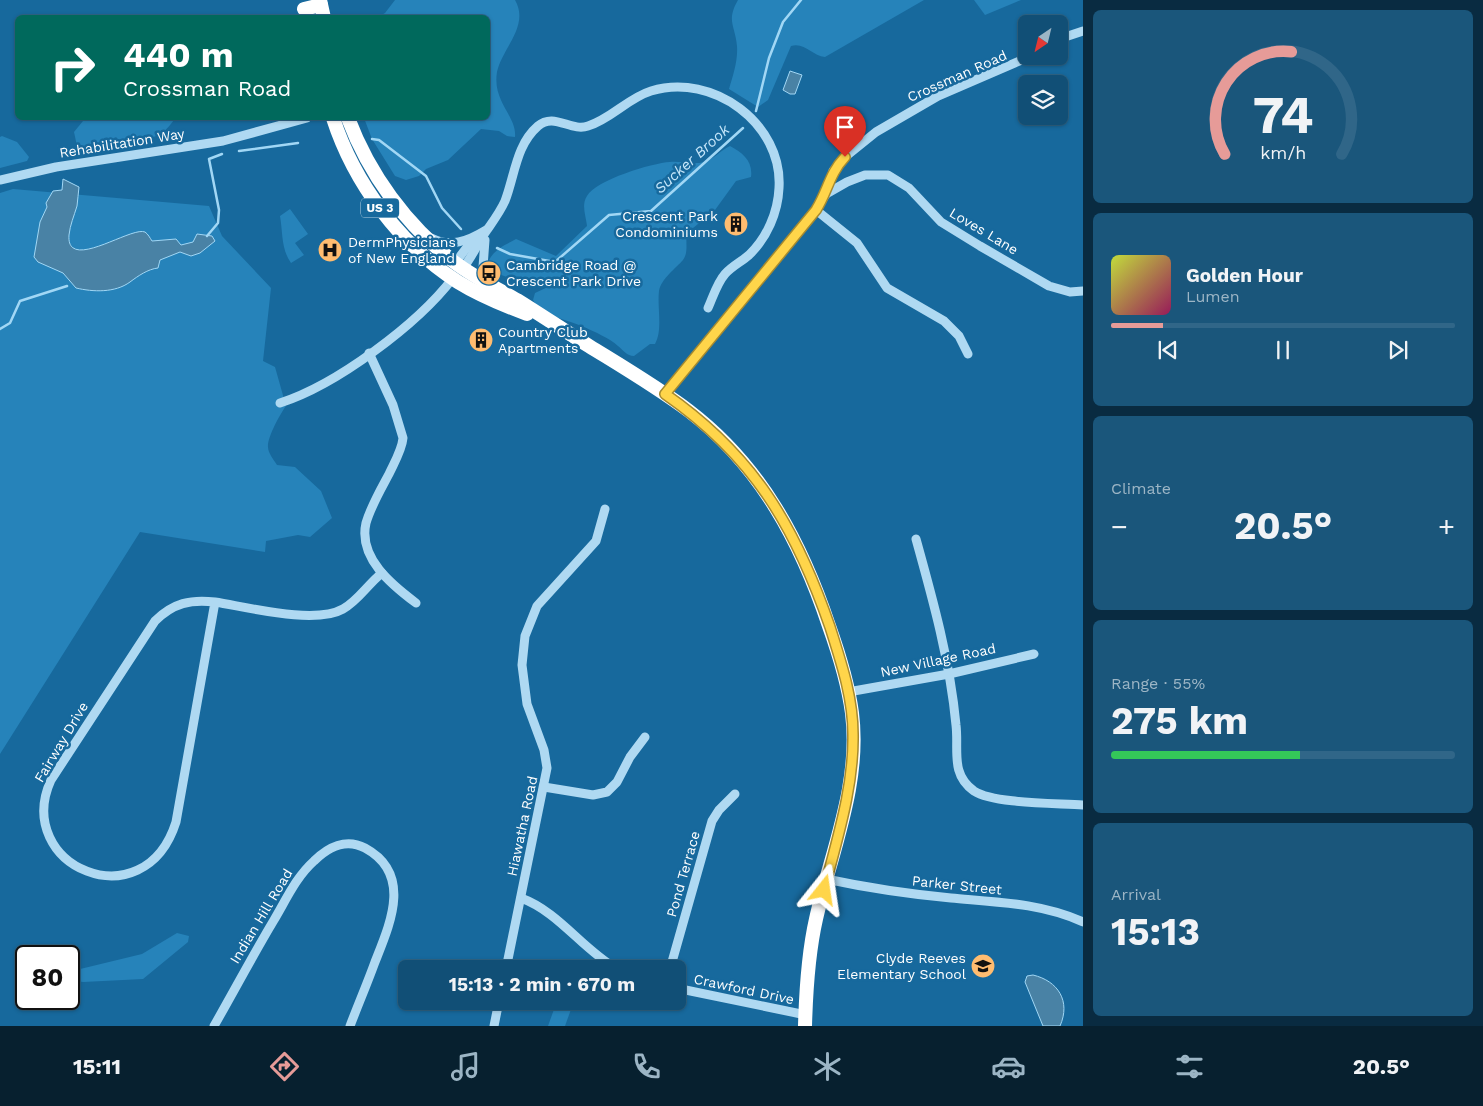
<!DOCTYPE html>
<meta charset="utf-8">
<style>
:root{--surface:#114f76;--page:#1a567b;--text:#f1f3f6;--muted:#9cb5c5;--line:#306688;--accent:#e69b98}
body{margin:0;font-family:"Work Sans",sans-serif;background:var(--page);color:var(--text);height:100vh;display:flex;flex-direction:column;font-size:19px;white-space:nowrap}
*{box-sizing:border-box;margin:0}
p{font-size:16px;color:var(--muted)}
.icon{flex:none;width:28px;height:28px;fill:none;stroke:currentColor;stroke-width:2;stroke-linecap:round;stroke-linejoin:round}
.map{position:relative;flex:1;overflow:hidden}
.sheet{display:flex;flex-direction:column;gap:10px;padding:10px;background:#092b41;width:400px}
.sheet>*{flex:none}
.guide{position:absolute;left:15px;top:15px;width:475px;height:105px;border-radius:8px;box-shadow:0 1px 4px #0004,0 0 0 1px var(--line);background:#00695c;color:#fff;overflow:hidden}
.needle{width:32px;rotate:215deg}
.controls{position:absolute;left:1018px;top:15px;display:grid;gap:10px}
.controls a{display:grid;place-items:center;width:50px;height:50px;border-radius:8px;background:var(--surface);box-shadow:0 1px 4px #0004,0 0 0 1px var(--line);font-size:25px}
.speed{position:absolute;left:15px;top:945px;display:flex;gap:10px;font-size:25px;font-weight:700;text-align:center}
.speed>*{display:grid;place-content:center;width:65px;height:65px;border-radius:50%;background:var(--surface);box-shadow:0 1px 4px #0004,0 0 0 1px var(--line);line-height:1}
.speed .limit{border:2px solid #111;border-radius:8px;background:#fff;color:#111}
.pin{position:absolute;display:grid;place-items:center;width:42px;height:42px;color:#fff;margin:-51px -21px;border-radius:50% 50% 50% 0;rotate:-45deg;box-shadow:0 0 5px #0007}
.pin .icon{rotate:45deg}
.me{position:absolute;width:55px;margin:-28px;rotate:15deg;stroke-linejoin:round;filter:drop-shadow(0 0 4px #0008)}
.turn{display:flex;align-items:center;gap:18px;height:105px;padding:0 25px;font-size:22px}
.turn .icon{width:65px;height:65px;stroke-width:2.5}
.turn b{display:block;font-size:35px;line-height:42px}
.big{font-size:38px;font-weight:700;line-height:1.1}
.sheet .tile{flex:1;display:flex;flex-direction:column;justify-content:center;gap:8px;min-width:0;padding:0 18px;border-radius:8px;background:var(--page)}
.sheet .dial{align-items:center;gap:0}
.dial svg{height:130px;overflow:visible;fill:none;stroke:var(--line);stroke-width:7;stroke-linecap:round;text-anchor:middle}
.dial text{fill:var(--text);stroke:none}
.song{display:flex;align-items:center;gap:15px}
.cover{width:60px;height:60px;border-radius:8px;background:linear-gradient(135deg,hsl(70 70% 55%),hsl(330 70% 35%))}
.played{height:5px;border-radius:2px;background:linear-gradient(90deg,var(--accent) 15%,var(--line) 15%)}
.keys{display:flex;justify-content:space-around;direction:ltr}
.heat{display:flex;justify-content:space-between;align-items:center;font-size:28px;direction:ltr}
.charge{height:8px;border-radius:4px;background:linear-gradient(90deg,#34c759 55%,var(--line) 0)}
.trip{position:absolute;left:398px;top:960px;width:288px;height:50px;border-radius:8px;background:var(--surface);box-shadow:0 1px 4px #0004,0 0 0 1px var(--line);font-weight:700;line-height:50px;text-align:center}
.dock{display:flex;height:80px;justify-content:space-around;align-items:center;background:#07202f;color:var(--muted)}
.dock .icon{width:35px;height:35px}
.dock .selected{color:var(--accent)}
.dock b{font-size:22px;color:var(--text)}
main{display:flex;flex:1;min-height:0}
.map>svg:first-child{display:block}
.green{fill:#2683ba}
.water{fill:#4982a5;stroke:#a1d7f5}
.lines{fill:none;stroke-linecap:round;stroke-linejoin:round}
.stream{stroke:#a1d7f5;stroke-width:2.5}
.minor{stroke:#afd9f2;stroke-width:9}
.highway{stroke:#fff;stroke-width:14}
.route-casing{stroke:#a68a30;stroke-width:12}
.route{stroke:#ffd54a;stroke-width:9}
.labels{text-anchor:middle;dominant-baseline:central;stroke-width:5;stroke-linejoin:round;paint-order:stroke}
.shield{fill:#17699d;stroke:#b9d2e2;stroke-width:1}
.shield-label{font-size:12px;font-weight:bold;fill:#fff}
.street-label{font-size:14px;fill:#fff;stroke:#17699d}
.poi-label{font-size:14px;fill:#fff;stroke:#17699d;text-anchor:start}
.water-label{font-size:15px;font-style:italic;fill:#c5e6fa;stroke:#17699d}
</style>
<main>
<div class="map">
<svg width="1083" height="1026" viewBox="0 0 1083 1026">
<rect width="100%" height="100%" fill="#17699d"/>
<g class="green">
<path d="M395,0H515C530,26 502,48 497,72C492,102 517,116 515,137L507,136L499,131L481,129L448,160L426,169L419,176L406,180L395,176L372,139L364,118H488V18L378,17L385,13Z"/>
<path d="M738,0H924L825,57C812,56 805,42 791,46L768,100L758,107L729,89C733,75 738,61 737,46C735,25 726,21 738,0Z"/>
<polygon points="974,0 1021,0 985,15"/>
<path d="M116,118H175C172,123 167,129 162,133C152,141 88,151 77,146L74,132L83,121Z"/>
<polygon points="2,136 17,142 29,157 27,161 0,168 0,137"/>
<path d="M730,146C743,153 753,161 751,177L736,181L715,210L687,233C685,241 689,252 683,260C676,268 661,279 659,291C657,307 663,330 655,344H650L634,356C627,356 623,350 618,346C609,338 595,332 584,327C569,320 540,316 533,300L535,293L550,286L541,278C522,278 509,282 491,269L489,260C495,249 505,245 516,239L556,256L587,226C586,216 581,205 587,196C596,180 652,163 670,162C681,161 693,165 704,162C714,159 721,150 730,146Z"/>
<path d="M13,189L209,206L222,236L271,288L263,361L275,367L286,406C280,414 267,438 268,447C268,453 274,460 277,465L295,467L321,491L332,518L310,537L298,535L266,541L265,552L140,532L0,754V193Z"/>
<path d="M290,209L308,234L295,243L304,255L291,263C281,249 283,233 280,216Z"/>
<polygon points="177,933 189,936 188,942 143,979 83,982 76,981 72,977 76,970 142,954"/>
<polygon points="557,1001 574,1001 565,1026 548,1026"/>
</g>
<g class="water">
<polygon points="790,71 802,75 795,94 790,94 783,90"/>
<path d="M63,179L79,187C78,193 78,200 77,206C74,216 70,225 69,235C66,273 131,226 145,232C148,234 150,238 152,241L176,239L181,245L193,242L197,234L212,236L215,241L200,253L191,256L180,252L160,260L158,268C148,269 138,276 130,282C115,293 93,292 76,288L63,273L38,262L34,257L40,222L47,207L46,203L53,191L62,190Z"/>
<path d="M1033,975C1058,981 1071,1001 1060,1026H1043L1025,982L1027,976Z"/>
</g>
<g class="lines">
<g class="stream">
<polyline points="756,111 769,58 783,22 801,0"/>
<polyline points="372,139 379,140 426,176 442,208 461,229"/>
<polyline points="239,151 298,143"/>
<polyline points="207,236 218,223 219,210 209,159 222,154"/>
<polyline points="497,248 510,254 555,262 609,215 651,211 743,128"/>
<polyline points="0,329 10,323 20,301 67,286"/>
</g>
<g class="minor">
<polyline points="1059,39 1083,31"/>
<polyline points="0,180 56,167 223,141 307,118"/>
<polyline points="826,194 847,182 865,175 888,175 909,188 941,222 980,246 1049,286 1070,292 1083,291"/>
<polyline points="816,210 857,243 887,288 944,321 959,336 968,354"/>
<path d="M431,238C450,248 468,241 486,230"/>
<polyline points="485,240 483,267 491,282"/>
<polyline points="455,263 474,238"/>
<path d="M463,268C473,256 478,242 487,230C494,220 500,212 505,201C515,175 516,145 538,126C554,112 571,132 588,126C611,119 628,98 651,91C713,72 783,124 779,188C778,212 767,238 749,255C741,262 732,266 725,274C717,283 713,297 708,308"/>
<path d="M369,353L393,405L403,438C402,450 394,463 389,474C381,489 371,506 366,523C358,558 392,585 416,603"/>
<polyline points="665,394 816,210 826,194 833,171 845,157 876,132 938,96 1031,56"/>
<path d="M280,403C336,385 417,325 453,278"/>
<path d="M916,539C933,600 950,661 956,725C959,750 950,774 974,791C994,804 1057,803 1083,805"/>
<path d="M215,602C191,599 173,603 155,621L51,780C12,866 144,923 176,822L215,602C247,607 315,625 343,609C358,601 368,584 382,573"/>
<polyline points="848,692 949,674 1034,654"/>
<polyline points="544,787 593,795 607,792 617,782 630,757 645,737"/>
<path d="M826,879C868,888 909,894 951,898C995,902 1042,903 1083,922"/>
<path d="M521,898C559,912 582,949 617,969"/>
<polyline points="506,969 547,768 544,750 527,704 522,665 525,636 537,606 596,541 605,509"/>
<polyline points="670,969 712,821 719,810 735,794"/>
<polyline points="676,988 806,1015"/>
<path d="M214,1026C234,991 253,955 274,920C286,900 296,877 314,861C328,847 346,838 365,848C413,874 390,924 375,962C367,984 358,1005 350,1026"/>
<polyline points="494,1026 499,1001"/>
</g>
<g class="highway">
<polyline points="320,0 324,18"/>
<polyline points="304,9 321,5"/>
<path d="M333,118C354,183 400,245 458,282C479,295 503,305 527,314"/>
<path d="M348,118C369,174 406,225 454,262C474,277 496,288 517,300C541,315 565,331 589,346C623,367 657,387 689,411C761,466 801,542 829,626C839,654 848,683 852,713C861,784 831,852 816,919C808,954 806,990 805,1026"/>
</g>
</g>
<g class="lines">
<defs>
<path id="route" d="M824,890C837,839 854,787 853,734C853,697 841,662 830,627C795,526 754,456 665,394L816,210C828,191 829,174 845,157"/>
</defs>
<use href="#route" class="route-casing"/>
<use href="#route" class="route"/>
</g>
<defs>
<symbol id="building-disc" viewBox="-11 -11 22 22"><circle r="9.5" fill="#ffbc70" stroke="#17699d"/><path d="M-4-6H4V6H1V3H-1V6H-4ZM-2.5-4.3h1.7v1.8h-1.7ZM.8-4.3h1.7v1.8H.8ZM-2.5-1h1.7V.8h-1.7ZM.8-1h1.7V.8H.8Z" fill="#111"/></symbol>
<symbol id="hospital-disc" viewBox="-11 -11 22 22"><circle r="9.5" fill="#ffbc70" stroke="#17699d"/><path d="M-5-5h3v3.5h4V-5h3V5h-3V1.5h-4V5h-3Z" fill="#111"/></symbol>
<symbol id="bus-disc" viewBox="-11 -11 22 22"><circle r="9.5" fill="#ffbc70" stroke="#17699d"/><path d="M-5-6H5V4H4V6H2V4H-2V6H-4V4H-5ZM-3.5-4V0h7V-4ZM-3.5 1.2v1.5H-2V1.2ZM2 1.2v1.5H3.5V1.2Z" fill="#111"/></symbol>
<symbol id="school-disc" viewBox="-11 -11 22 22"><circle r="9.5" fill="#ffbc70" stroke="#17699d"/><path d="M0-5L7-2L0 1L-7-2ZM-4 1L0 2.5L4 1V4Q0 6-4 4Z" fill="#111"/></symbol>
</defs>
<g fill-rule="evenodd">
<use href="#building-disc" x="722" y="210" width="28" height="28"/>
<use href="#hospital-disc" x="316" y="236" width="28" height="28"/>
<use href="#bus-disc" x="475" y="259" width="28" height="28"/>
<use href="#building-disc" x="467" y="326" width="28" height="28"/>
<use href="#school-disc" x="969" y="952" width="28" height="28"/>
</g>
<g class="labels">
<rect class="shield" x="361" y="198.5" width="38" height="19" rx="4"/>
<g class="shield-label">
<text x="380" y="208">US 3</text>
</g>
<g class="street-label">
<text transform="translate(957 76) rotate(-24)">Crossman Road</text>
<text transform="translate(122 143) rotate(-9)">Rehabilitation Way</text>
<text transform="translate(984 231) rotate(31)">Loves Lane</text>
<text transform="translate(938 660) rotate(-12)">New Village Road</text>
<text transform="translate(61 742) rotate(-59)">Fairway Drive</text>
<text transform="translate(522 826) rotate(-78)">Hiawatha Road</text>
<text transform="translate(683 874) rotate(-74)">Pond Terrace</text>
<text transform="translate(957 885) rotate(6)">Parker Street</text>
<text transform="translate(261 916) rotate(-59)">Indian Hill Road</text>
<text transform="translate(744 989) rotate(12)">Crawford Drive</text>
</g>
<g class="poi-label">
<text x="718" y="216" text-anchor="end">Crescent Park<tspan x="718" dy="16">Condominiums</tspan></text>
<text x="348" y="242">DermPhysicians<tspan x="348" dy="16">of New England</tspan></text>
<text x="506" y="265">Cambridge Road @<tspan x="506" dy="16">Crescent Park Drive</tspan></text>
<text x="498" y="332">Country Club<tspan x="498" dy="16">Apartments</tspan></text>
<text x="966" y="958" text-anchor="end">Clyde Reeves<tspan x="966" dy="16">Elementary School</tspan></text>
</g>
<g class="water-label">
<text transform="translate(692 159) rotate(-42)">Sucker Brook</text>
</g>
</g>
</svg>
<div class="controls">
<a><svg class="needle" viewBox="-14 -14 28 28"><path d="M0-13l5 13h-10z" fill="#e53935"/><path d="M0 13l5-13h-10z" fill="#9cb5c5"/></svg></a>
<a><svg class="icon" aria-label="layers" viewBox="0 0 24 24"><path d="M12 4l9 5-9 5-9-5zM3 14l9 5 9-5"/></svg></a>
</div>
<div class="speed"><div class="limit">80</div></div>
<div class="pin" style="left:845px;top:157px;background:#d93025"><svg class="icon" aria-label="arrive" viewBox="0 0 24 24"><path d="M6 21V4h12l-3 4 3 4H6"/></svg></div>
<svg class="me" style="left:824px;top:890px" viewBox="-20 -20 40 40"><path d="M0-17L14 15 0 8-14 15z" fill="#ffd54a" stroke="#fff" stroke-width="4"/></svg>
<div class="trip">15:13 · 2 min · 670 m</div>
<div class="guide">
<div class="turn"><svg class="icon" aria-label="right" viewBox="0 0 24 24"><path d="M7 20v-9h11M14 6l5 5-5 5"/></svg><div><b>440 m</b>Crossman Road</div></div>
</div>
</div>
<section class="sheet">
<div class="tile dial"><svg viewBox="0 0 100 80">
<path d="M14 69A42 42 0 1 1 86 69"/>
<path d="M14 69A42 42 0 0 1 55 6" stroke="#e69b98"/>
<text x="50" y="56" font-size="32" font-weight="700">74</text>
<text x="50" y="72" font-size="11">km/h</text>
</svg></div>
<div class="tile">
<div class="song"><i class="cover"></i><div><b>Golden Hour</b><p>Lumen</p></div></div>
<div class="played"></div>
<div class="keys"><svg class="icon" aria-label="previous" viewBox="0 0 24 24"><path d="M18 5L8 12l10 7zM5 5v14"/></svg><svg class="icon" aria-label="pause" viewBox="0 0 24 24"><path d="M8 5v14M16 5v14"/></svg><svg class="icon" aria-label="next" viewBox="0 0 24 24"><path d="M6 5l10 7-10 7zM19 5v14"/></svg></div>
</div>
<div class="tile"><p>Climate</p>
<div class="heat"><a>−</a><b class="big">20.5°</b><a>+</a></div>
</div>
<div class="tile"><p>Range · 55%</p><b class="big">275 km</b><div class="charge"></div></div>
<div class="tile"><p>Arrival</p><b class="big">15:13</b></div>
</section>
</main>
<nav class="dock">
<b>15:11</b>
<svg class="icon selected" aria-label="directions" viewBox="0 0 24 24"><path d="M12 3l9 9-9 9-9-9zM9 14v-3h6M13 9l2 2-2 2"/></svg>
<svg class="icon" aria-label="music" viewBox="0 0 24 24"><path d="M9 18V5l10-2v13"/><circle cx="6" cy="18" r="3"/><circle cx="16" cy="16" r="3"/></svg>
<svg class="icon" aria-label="phone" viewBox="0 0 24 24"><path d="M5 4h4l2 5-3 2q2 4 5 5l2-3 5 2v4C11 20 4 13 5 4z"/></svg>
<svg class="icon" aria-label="climate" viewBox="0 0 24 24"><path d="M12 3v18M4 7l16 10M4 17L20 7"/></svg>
<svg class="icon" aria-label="car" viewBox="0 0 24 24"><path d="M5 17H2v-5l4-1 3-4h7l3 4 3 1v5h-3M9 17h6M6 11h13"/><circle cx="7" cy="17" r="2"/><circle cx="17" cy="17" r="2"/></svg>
<svg class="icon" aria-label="filters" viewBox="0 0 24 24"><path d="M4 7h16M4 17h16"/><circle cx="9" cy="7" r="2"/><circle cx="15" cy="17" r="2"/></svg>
<b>20.5°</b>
</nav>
